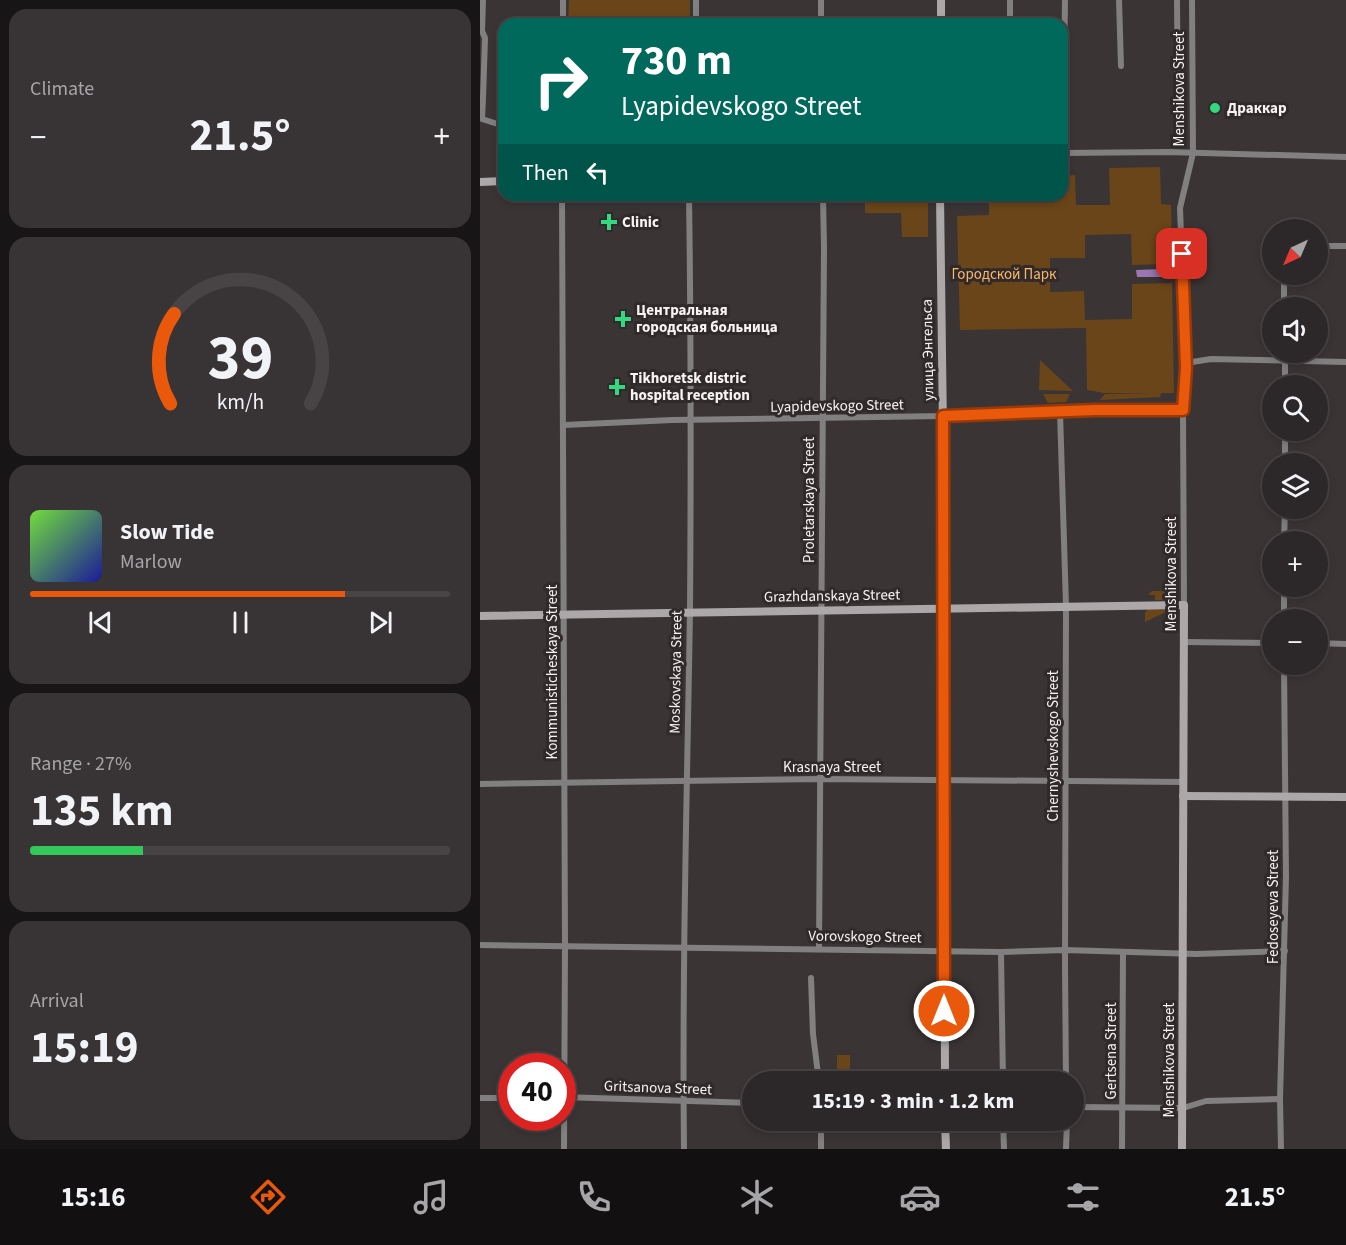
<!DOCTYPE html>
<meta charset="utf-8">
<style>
:root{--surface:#2c2728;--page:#383334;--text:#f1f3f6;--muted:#a6a5a8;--line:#484445;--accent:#ea580c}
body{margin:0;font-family:"Source Sans 3",sans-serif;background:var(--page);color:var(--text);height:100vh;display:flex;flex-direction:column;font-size:22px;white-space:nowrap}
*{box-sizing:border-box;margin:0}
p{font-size:20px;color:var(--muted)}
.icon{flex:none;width:33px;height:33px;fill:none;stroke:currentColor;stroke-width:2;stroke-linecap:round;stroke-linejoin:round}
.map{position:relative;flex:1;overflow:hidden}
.panel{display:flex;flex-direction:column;gap:9px;padding:9px;background:#181516;width:480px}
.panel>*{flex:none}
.guide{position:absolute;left:18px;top:18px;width:570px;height:183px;border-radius:18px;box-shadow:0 3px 9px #0003,0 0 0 2px var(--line);background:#00695c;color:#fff;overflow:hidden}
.needle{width:39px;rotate:224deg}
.fabs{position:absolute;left:782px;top:219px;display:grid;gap:12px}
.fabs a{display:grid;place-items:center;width:66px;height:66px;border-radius:50%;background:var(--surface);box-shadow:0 3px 9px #0003,0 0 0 2px var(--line);font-size:30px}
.speed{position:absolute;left:18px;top:1053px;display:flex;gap:12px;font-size:30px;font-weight:700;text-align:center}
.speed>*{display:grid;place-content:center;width:78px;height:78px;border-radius:50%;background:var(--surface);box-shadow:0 3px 9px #0003,0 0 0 2px var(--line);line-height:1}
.speed .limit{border:9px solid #d22;background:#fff;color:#111}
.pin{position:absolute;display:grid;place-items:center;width:51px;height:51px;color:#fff;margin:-26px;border-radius:12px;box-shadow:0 3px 9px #0006}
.me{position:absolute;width:66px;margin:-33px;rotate:0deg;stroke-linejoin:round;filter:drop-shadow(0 0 4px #0008)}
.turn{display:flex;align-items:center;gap:21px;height:126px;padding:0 24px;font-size:27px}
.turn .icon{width:78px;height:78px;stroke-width:2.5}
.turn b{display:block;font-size:42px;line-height:51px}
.then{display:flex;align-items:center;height:57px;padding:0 24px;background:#0003;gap:12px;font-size:22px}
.big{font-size:45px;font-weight:700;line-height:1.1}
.panel .tile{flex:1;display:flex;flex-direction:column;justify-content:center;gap:9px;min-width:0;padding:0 21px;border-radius:18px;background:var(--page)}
.panel .dial{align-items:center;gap:0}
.dial svg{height:156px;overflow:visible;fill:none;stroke:var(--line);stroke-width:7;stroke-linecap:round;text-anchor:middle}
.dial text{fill:var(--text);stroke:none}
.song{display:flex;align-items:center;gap:18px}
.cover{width:72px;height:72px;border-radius:9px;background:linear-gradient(135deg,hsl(100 70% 55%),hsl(240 70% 35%))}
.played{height:6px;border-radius:3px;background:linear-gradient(90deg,var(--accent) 75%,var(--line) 75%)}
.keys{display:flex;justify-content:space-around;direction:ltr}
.heat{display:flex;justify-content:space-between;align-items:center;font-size:33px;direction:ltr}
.charge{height:9px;border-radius:4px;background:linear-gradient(90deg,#34c759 27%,var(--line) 0)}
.trip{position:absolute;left:262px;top:1071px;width:342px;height:60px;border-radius:30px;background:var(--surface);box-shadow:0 3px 9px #0003,0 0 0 2px var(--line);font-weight:700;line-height:60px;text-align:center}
.menu{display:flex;height:96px;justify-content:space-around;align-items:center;background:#121010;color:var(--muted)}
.menu .icon{width:42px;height:42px}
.menu .on{color:var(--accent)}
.menu b{font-size:27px;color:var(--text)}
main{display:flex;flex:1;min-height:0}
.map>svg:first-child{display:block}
.green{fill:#6a4519}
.water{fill:#9b76b1}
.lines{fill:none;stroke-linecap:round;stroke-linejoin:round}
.street{stroke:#817f80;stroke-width:6}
.secondary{stroke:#aca8aa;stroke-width:8}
.route-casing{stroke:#983908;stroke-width:15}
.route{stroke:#ea580c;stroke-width:10}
.poi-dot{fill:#34d881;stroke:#302a2b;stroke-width:2}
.labels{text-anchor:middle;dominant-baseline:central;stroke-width:6;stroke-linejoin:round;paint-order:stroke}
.street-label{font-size:15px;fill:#f7f3f3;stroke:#302a2b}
.poi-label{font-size:15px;font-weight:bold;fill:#f7f3f3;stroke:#302a2b;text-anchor:start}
.park-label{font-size:15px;fill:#feb768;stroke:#302a2b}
</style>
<main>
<section class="panel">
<div class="tile"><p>Climate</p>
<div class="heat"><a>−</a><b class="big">21.5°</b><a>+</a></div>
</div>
<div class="tile dial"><svg viewBox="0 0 100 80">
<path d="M14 69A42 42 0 1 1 86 69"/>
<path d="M14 69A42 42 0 0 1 16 23" stroke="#ea580c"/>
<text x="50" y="56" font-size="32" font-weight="700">39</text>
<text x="50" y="72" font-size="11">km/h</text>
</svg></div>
<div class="tile">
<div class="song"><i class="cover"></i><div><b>Slow Tide</b><p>Marlow</p></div></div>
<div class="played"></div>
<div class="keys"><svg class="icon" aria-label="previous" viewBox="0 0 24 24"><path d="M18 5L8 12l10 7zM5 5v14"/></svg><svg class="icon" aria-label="pause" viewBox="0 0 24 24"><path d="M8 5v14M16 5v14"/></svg><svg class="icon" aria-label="next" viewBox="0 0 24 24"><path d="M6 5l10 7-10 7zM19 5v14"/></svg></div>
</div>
<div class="tile"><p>Range · 27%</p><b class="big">135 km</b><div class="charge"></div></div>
<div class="tile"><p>Arrival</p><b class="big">15:19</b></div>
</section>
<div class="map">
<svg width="866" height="1149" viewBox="0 0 866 1149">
<rect width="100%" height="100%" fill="#3a3435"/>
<g class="green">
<polygon points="89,0 210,0 210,24 88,24"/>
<polygon points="680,167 681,204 691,205 692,264 652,265 651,234 605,235 605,258 570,258 570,292 604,291 605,320 652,319 652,284 692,283 694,393 681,393 680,397 620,400 625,394 673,393 624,393 607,390 606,328 480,330 477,216 509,215 509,195 582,195 582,176 595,175 596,205 630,205 629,168"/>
<polygon points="385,198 448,198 448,237 422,237 421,213 385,213"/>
<polygon points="560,360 593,391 559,390"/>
<polygon points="590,394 586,402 568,403 563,394"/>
<polygon points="672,591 692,591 692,600 675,600 675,595 668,595"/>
<polygon points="668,609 690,610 665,622 665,613"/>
<rect x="357" y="1055" width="13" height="21"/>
</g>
<polygon class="water" points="683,269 683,277 657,277 656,270"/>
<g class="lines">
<g class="street">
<polyline points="3,0 2,31 5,38 3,98"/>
<polyline points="341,0 341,24"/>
<polyline points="530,0 530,24"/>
<polyline points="639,0 641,66"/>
<polyline points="697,0 698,118"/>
<polyline points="83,24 83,0"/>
<polyline points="216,24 216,0"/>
<polyline points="584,71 585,0"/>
<polyline points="0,98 3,98 2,119 24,126"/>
<polyline points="582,153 688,152 866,157"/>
<polyline points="82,195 85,946 84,1149"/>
<polyline points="837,246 866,246"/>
<polyline points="804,274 804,308"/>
<polyline points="805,352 805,386"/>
<polyline points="706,368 712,362 731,359 866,362"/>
<polyline points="580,412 586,606 585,966 586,1082"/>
<polyline points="84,425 192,420 463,416 615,410 703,410"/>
<polyline points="805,464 805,430"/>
<polyline points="804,542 805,508"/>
<polyline points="704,605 703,410 706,368 700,208 713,153 712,0"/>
<polyline points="804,620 804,586"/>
<polyline points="705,642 792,643"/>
<polyline points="837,643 866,644"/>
<polyline points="0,784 341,779 703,782"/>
<polyline points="0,945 521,952 585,950 716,954 805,951"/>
<polyline points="339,948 344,247 343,195"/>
<polyline points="521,952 523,1082"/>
<polyline points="331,978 333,1034 339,1082"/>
<polyline points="82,1097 273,1103"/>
<polyline points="0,1098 32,1098"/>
<polyline points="594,1107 703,1108 726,1101 800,1099"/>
<polyline points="341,1120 341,1149"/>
<polyline points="523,1120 524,1149"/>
<path d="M204,1149C202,970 207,791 210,612C211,473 211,334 209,195"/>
<polyline points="586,1149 587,1120"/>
<polyline points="642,1149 643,952"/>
<polyline points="801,1149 800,1099 806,877 804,664"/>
</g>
<g class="secondary">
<polyline points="461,24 461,0"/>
<polyline points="0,182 24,181"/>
<polyline points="460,195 463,431 465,1082"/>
<polyline points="0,616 704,605 702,1149"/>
<polyline points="703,796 866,797"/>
<polyline points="465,1120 466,1149"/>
</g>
</g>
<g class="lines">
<defs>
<polyline id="route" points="464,1011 463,416 615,410 703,410 706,368 702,254"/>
</defs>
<use href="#route" class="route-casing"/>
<use href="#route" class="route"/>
</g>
<g class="poi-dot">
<circle cx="735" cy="108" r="6"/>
<path d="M126 213h6v6h6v6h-6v6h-6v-6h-6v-6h6z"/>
<path d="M140 310h6v6h6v6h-6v6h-6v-6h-6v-6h6z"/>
<path d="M134 378h6v6h6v6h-6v6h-6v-6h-6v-6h6z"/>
</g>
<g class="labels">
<g class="street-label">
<text transform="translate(699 89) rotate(-90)">Menshikova Street</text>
<text transform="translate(448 350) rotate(-91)">улица Энгельса</text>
<text transform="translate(357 406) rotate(-1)">Lyapidevskogo Street</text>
<text transform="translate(329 500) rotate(-90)">Proletarskaya Street</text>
<text transform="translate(691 574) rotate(-90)">Menshikova Street</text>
<text transform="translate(352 596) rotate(-1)">Grazhdanskaya Street</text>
<text transform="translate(72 672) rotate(-90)">Kommunisticheskaya Street</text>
<text transform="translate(196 672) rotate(-89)">Moskovskaya Street</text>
<text transform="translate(573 746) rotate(-90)">Chernyshevskogo Street</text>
<text x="352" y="767">Krasnaya Street</text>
<text transform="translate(793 907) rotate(-90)">Fedoseyeva Street</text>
<text transform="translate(385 937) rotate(1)">Vorovskogo Street</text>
<text transform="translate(631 1051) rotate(-90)">Gertsena Street</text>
<text transform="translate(689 1060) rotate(-90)">Menshikova Street</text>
<text transform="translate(178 1088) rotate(2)">Gritsanova Street</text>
</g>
<g class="poi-label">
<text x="747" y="108">Драккар</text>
<text x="142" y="222">Clinic</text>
<text x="156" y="310">Центральная<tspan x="156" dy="17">городская больница</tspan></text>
<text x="150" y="378">Tikhoretsk distric<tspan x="150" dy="17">hospital reception</tspan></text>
</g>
<g class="park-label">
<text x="524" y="274">Городской Парк</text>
</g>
</g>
</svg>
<div class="fabs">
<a><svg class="needle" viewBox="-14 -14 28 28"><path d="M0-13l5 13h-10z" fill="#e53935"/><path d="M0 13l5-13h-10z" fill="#a6a5a8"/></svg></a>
<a><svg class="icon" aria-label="sound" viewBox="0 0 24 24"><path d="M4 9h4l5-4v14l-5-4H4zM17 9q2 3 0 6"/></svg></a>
<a><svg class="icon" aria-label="search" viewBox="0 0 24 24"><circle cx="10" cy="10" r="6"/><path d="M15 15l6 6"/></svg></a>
<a><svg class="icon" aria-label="layers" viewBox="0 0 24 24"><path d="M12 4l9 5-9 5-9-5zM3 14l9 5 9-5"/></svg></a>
<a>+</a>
<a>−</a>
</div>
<div class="speed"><div class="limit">40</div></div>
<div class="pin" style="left:702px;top:254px;background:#d93025"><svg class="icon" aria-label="arrive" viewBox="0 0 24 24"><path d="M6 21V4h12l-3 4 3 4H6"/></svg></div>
<svg class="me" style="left:464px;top:1011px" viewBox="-20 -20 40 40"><circle r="17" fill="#ea580c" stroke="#fff" stroke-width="3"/><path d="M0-11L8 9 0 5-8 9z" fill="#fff"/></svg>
<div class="trip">15:19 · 3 min · 1.2 km</div>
<div class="guide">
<div class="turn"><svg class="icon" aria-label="right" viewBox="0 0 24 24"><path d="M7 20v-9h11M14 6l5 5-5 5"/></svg><div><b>730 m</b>Lyapidevskogo Street</div></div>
<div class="then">Then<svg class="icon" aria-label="left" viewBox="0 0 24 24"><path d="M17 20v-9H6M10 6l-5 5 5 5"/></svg></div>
</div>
</div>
</main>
<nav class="menu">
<b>15:16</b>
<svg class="icon on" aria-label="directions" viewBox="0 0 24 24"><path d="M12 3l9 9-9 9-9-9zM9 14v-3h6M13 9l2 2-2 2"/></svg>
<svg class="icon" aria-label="music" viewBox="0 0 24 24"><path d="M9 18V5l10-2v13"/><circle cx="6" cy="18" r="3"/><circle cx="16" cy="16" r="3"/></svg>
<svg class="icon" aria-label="phone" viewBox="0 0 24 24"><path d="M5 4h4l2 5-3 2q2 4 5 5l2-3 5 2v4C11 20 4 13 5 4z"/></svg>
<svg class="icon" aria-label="climate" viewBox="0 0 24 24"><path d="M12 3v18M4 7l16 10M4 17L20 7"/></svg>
<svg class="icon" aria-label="car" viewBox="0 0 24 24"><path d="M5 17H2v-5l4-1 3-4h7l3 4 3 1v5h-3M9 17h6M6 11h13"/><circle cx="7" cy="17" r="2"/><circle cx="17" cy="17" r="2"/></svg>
<svg class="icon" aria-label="filters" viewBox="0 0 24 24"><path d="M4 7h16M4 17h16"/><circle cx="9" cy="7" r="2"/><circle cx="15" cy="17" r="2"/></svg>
<b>21.5°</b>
</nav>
